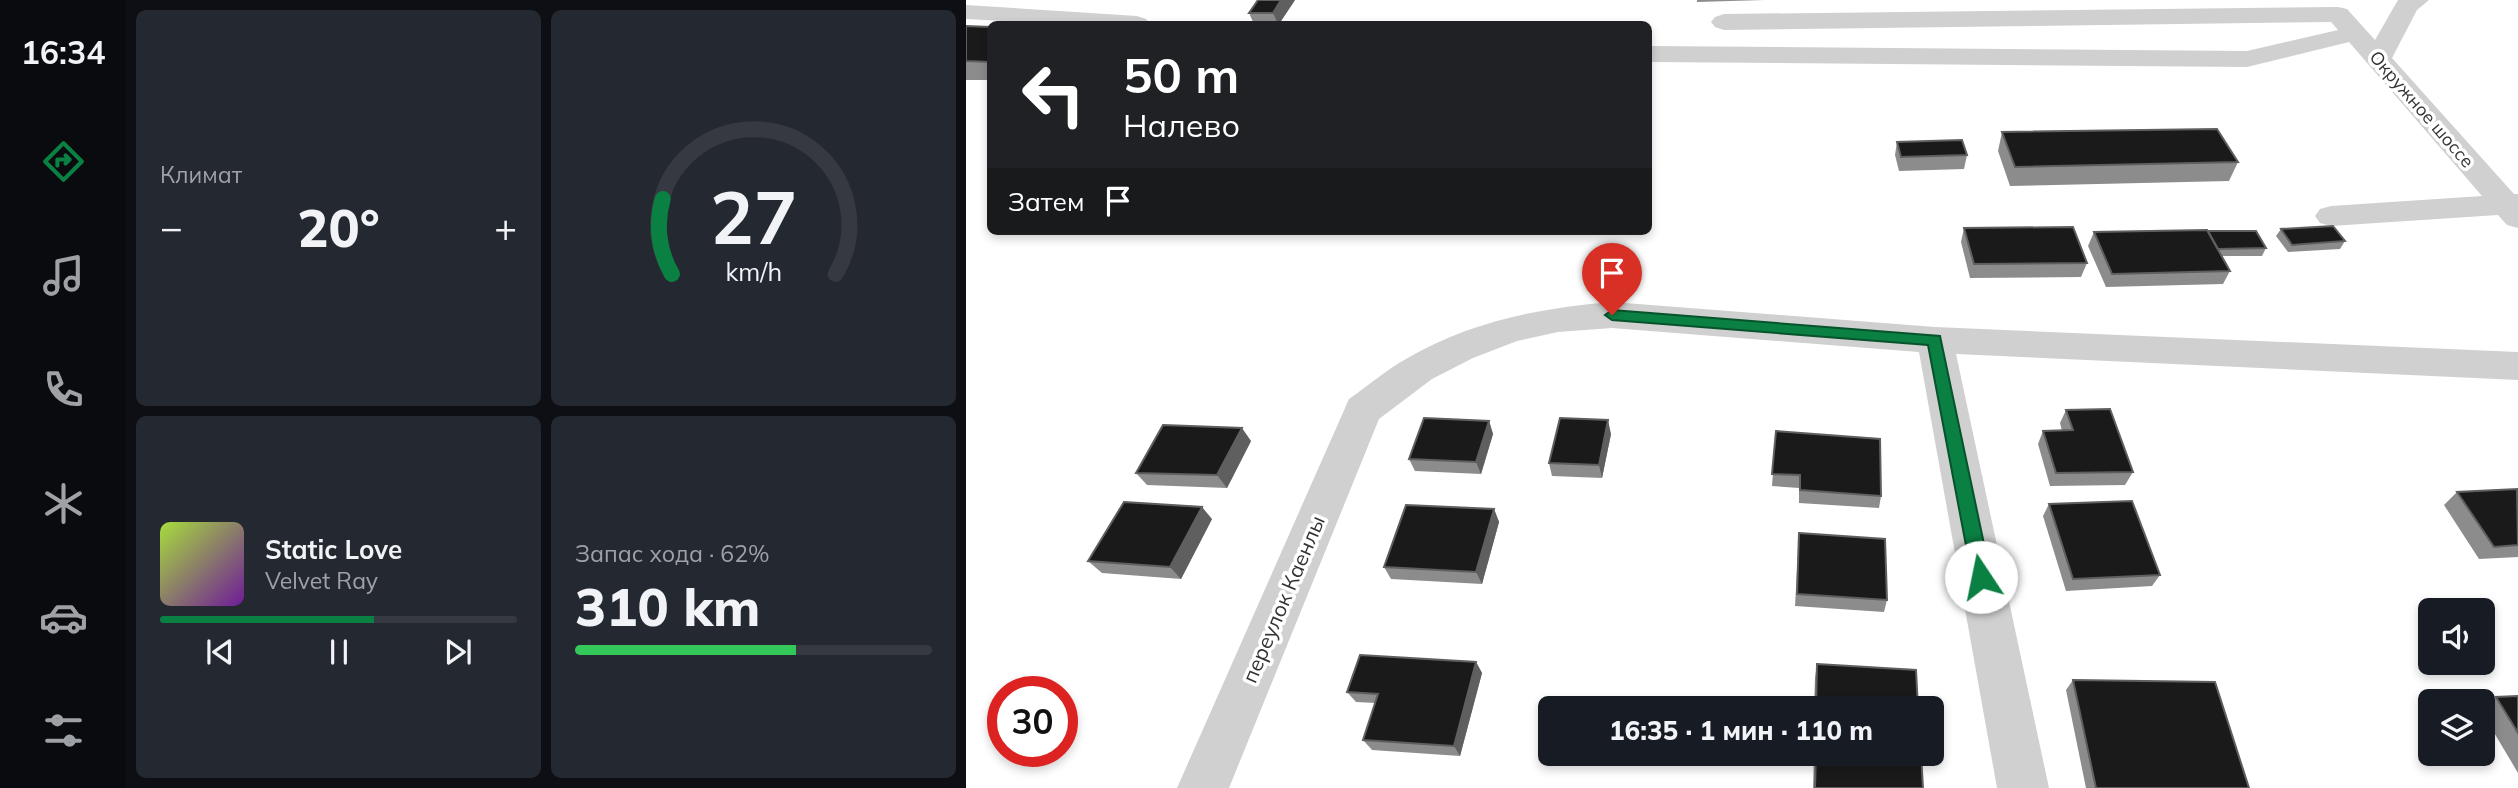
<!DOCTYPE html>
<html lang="ru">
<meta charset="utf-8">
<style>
:root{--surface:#171b24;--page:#242831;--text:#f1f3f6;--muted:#9ea1a6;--line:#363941;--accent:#0b8043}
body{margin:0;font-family:Mulish,sans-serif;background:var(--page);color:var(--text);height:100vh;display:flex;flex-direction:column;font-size:26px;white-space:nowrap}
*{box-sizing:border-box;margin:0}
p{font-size:23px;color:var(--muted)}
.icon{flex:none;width:38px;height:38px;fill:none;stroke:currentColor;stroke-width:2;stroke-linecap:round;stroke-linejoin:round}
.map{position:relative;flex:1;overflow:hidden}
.sheet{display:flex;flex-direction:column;gap:10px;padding:10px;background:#0d0f14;width:840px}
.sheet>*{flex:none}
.guide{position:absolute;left:21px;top:21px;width:665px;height:214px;border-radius:10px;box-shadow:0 4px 10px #0003;background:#202124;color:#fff;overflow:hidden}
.buttons{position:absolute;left:1452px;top:598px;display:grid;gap:14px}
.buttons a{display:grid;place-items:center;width:77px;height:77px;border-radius:10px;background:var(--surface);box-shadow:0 4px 10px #0003;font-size:35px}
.speed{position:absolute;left:21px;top:676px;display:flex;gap:14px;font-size:35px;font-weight:700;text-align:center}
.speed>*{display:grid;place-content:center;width:91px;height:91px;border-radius:50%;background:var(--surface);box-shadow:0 4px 10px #0003;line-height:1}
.speed .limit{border:10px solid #d22;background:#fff;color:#111}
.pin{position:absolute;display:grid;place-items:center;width:60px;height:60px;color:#fff;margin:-72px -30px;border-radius:50% 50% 50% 0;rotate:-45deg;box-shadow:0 0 7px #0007}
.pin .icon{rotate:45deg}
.me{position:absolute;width:77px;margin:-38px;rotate:349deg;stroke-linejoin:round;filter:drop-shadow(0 0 5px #0008)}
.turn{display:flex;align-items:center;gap:24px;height:147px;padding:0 21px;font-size:32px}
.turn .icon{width:91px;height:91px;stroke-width:2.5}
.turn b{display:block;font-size:49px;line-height:60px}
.then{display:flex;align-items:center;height:66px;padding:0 21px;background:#0003;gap:14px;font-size:26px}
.big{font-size:52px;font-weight:800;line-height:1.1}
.sheet .tile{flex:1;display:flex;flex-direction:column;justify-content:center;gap:10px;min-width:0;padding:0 24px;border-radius:10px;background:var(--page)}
.sheet .dial{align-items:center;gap:0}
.dial svg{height:182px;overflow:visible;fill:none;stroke:var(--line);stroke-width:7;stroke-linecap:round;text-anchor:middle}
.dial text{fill:var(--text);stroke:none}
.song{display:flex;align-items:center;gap:21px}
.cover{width:84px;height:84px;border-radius:10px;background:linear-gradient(135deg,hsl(80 70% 55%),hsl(280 70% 35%))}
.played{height:7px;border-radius:4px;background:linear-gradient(90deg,var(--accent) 60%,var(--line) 60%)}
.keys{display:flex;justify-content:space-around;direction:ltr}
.heat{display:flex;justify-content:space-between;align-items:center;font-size:38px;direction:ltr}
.charge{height:10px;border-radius:5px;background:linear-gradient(90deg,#34c759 62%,var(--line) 0)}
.sheet .tiles{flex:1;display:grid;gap:10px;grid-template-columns:repeat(2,1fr)}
.trip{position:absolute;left:572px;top:696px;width:406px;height:70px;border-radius:10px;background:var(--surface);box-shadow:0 4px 10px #0003;font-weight:800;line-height:70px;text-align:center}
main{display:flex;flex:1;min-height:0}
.tabs{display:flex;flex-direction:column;width:126px;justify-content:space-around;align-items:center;background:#090b0e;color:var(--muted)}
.tabs .icon{width:49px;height:49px}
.tabs .current{color:var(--accent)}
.tabs b{font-size:32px;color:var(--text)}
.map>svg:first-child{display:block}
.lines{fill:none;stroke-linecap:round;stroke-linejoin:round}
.minor{fill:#d0d0d0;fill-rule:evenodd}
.wall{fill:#8c8c8c}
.shaded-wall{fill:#5f5f5f}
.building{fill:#1a1a1a;stroke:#5f5f5f;stroke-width:2}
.route{fill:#0b8043;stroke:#07532c;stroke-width:2}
.labels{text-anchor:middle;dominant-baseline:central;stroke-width:7;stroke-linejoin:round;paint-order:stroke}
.far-street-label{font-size:18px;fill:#333;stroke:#fff}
.street-label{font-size:21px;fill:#333;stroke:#fff}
</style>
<main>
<nav class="tabs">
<b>16:34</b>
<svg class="icon current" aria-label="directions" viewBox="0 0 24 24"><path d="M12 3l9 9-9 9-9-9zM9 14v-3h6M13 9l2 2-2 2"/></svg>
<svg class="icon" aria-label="music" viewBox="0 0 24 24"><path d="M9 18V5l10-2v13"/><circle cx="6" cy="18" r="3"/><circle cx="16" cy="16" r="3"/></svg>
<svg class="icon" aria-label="phone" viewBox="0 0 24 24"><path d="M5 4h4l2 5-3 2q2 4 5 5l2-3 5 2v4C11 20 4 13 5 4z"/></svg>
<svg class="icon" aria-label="climate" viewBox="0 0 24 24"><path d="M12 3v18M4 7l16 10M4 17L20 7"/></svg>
<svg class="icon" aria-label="car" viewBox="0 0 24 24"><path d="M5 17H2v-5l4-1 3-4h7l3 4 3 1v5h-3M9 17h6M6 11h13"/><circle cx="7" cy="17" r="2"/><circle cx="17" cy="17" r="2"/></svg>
<svg class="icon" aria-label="filters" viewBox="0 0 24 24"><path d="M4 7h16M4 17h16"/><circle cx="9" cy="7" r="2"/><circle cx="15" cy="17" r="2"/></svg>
</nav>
<section class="sheet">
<div class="tiles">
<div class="tile"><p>Климат</p>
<div class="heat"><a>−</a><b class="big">20°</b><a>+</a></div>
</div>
<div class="tile dial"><svg viewBox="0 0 100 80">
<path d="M14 69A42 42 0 1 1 86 69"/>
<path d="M14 69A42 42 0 0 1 10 36" stroke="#0b8043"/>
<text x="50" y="56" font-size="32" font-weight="700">27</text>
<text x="50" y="72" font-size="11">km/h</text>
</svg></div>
<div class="tile">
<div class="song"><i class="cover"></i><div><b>Static Love</b><p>Velvet Ray</p></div></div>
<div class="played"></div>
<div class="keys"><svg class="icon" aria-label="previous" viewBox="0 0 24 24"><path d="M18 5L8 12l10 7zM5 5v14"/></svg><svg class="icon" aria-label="pause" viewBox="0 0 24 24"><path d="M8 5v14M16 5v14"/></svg><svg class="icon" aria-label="next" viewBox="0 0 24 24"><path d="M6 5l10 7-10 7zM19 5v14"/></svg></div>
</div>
<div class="tile"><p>Запас хода · 62%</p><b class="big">310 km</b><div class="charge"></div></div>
</div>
</section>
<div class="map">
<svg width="1552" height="788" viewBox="0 0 1552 788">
<rect width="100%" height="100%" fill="#fff"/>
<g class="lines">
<g class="minor">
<polygon points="1432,0 1463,0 1451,10 1426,58 1548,194 1552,194 1552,228 1541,225 1532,215 1365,226 1354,223 1349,216 1354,209 1365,206 1516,196 1383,42 1281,67 682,62 682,46 1281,51 1372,30 1365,22 758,30 749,27 745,22 749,17 758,14 1372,7 1381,9 1409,40"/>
<polygon points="0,5 171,16 180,19 184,24 92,24 0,19"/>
<path d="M646,302L969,327L1552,352V380L990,354L1083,788H1031L953,352L646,328L592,332L551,341L507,358L466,379L413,419L263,788H211L383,399C402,386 420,370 440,359C504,321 574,308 646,302Z"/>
</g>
</g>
<g class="wall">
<polygon points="329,0 313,24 288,24 283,13"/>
<polygon points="731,0 798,0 731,2"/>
<polygon points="0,26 24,27 24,80 0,80"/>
<polygon points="1036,132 1272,162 1263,181 1044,186 1032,151"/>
<polygon points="931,142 1001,155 998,169 933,171 929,155"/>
<polygon points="998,228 1121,263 1115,277 1004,278 995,242"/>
<polygon points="1315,229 1379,241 1374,249 1322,252 1310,236"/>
<polygon points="1242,231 1300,248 1296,256 1256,256 1264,271 1257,284 1140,287 1122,246 1128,232"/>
<polygon points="1100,410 1167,472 1159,485 1084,486 1072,444 1077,431 1096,431 1094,423"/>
<polygon points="523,421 527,434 515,474 449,471 443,459"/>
<polygon points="810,431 915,496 913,508 833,503 833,488 806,486"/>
<polygon points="645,434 636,478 586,476 583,463"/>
<polygon points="285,441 261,488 181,485 170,473"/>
<polygon points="1552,490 1552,557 1513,559 1478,505 1491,492"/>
<polygon points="1083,504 1194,575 1186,586 1100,591 1077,516"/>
<polygon points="528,509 533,522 516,584 425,579 418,567"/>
<polygon points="246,519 215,579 136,573 122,561"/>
<polygon points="833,533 921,600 918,612 829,606"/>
<polygon points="510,662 516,673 494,756 406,750 397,740 409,703 390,702 381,692"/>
<polygon points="851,664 952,709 848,709 849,678"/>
<polygon points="1107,680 1283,788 1120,788 1100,690"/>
<polygon points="1552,696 1552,773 1517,714 1517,704 1530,697"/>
<polygon points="848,754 955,754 957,788 847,788"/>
</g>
<g class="shaded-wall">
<polygon points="315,0 329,0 313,24 312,24 307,13"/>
<polygon points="642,420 645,434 636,478 633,465"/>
<polygon points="523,421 527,434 515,474 510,462"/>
<polygon points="276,428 285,441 261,488 251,475"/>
<polygon points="236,507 246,519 215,579 204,567"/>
<polygon points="528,509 533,522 516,584 510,572"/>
<polygon points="510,662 516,673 494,756 488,746"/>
</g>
<g class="building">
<polygon points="292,0 315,0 307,13 283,13"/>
<polygon points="0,26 24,27 24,62 0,61"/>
<polygon points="1251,129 1272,162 1049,167 1036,132"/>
<polygon points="996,140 1001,155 935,157 931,142"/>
<polygon points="1367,226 1379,241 1326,245 1315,229"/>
<polygon points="1107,227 1121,263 1008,264 998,228"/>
<polygon points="1241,230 1264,271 1146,274 1128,232"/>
<polygon points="1242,231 1290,231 1300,248 1252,249"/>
<polygon points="1144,409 1167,472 1090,473 1077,431 1107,430 1100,410"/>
<polygon points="458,418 523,421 510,462 443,459"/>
<polygon points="594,418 642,420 633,465 583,463"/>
<polygon points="197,425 276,428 251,475 170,473"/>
<polygon points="810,431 914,439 915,496 834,490 834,475 806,474"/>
<polygon points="1551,489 1552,545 1528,547 1491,492"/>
<polygon points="1166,501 1194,575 1107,579 1083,504"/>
<polygon points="158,502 236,507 204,567 122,561"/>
<polygon points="440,505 528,509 510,572 418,567"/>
<polygon points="833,533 919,539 921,600 831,594"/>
<polygon points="394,655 510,662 488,746 397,740 412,694 381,692"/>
<polygon points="851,664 950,670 952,709 850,709"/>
<polygon points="1107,680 1249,682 1283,788 1130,788"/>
<polygon points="1552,696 1552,733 1530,697"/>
<polygon points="850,754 955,754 957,788 849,788"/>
</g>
<polygon class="route" points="646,310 974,336 1025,577 1022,583 1015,586 1009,583 1006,577 962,345 646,320 639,315"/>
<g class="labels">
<g class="far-street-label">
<text transform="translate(1456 109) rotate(49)">Окружное шоссе</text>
</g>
<g class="street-label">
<text transform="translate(317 599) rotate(-67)">переулок Каенлы</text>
</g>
</g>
</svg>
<div class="buttons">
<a><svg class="icon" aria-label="sound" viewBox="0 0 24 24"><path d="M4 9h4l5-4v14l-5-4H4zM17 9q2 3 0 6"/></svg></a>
<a><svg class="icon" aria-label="layers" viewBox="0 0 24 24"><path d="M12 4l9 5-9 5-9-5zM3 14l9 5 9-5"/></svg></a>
</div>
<div class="speed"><div class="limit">30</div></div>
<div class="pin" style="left:646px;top:315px;background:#d93025"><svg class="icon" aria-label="arrive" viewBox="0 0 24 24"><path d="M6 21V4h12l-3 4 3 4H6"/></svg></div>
<svg class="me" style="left:1015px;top:577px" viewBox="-20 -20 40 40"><circle r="19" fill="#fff"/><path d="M0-13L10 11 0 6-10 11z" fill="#0b8043"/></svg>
<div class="trip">16:35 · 1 мин · 110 m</div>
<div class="guide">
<div class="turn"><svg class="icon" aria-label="left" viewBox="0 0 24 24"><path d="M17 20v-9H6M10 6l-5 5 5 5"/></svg><div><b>50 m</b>Налево</div></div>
<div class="then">Затем<svg class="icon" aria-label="arrive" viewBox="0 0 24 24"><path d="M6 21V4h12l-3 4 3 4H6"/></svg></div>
</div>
</div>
</main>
